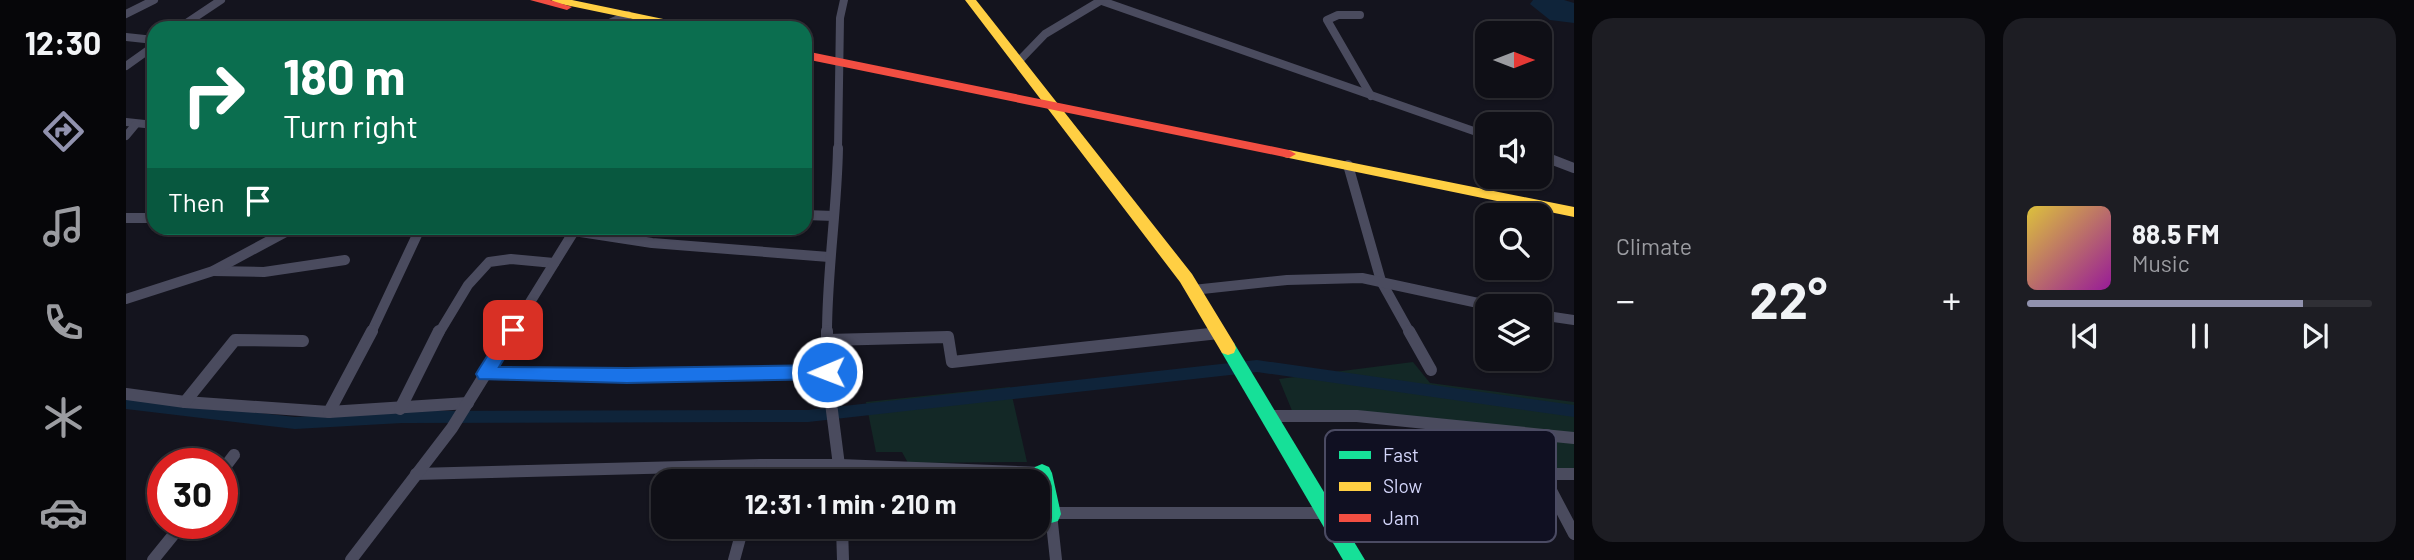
<!DOCTYPE html>
<meta charset="utf-8">
<style>
:root{--surface:#0f0f16;--page:#1d1d23;--text:#f1f3f6;--muted:#9b9ca1;--line:#2f2f35;--accent:#9192ae}
body{margin:0;font-family:Barlow,sans-serif;background:var(--page);color:var(--text);height:100vh;display:flex;flex-direction:column;font-size:26px;white-space:nowrap}
*{box-sizing:border-box;margin:0}
p{font-size:23px;color:var(--muted)}
.icon{flex:none;width:38px;height:38px;fill:none;stroke:currentColor;stroke-width:2;stroke-linecap:round;stroke-linejoin:round}
.map{position:relative;flex:1;overflow:hidden}
.panel{display:flex;flex-direction:column;gap:18px;padding:18px;background:#08080c;width:840px}
.panel>*{flex:none}
.banner{position:absolute;left:21px;top:21px;width:665px;height:214px;border-radius:21px;box-shadow:0 2px 5px #0004,0 0 0 2px var(--line);background:#0b6e4f;color:#fff;overflow:hidden}
.needle{width:46px;rotate:90deg}
.fabs{position:absolute;left:1349px;top:21px;display:grid;gap:14px}
.fabs a{display:grid;place-items:center;width:77px;height:77px;border-radius:14px;background:var(--surface);box-shadow:0 2px 5px #0004,0 0 0 2px var(--line);font-size:35px}
.speed{position:absolute;left:21px;top:448px;display:flex;gap:14px;font-size:35px;font-weight:700;text-align:center}
.speed>*{display:grid;place-content:center;width:91px;height:91px;border-radius:50%;background:var(--surface);box-shadow:0 2px 5px #0004,0 0 0 2px var(--line);line-height:1}
.speed .limit{border:10px solid #d22;background:#fff;color:#111}
.pin{position:absolute;display:grid;place-items:center;width:60px;height:60px;color:#fff;margin:-30px;border-radius:14px;box-shadow:0 4px 10px #0006}
.me{position:absolute;width:77px;margin:-38px;rotate:269deg;stroke-linejoin:round;filter:drop-shadow(0 0 5px #0008)}
.turn{display:flex;align-items:center;gap:24px;height:147px;padding:0 21px;font-size:32px}
.turn .icon{width:91px;height:91px;stroke-width:2.5}
.turn b{display:block;font-size:49px;line-height:60px}
.then{display:flex;align-items:center;height:66px;padding:0 21px;background:#0003;gap:14px;font-size:26px}
.big{font-size:52px;font-weight:700;line-height:1.1}
.panel .card{flex:1;display:flex;flex-direction:column;justify-content:center;gap:10px;min-width:0;padding:0 24px;border-radius:21px;background:var(--page)}
.song{display:flex;align-items:center;gap:21px}
.cover{width:84px;height:84px;border-radius:10px;background:linear-gradient(135deg,hsl(50 70% 55%),hsl(300 70% 35%))}
.played{height:7px;border-radius:4px;background:linear-gradient(90deg,var(--accent) 80%,var(--line) 80%)}
.keys{display:flex;justify-content:space-around;direction:ltr}
.heat{display:flex;justify-content:space-between;align-items:center;font-size:38px;direction:ltr}
.panel .tiles{flex:1;display:grid;gap:18px;grid-template-columns:repeat(2,1fr)}
.trip{position:absolute;left:525px;top:469px;width:399px;height:70px;border-radius:21px;background:var(--surface);box-shadow:0 2px 5px #0004,0 0 0 2px var(--line);font-weight:700;line-height:70px;text-align:center}
main{display:flex;flex:1;min-height:0}
.tab-bar{display:flex;flex-direction:column;width:126px;justify-content:space-around;align-items:center;background:#060609;color:var(--muted)}
.tab-bar .icon{width:49px;height:49px}
.tab-bar .active{color:var(--accent)}
.tab-bar b{font-size:32px;color:var(--text)}
.map>svg:first-child{display:block}
.green{fill:#132826}
.water{fill:#0f243a}
.lines{fill:none;stroke-linecap:round;stroke-linejoin:round}
.canal{fill:#0f243a;fill-rule:evenodd}
.street-far2{stroke:#4a4b5e;stroke-width:8}
.street-far1{stroke:#4a4b5e;stroke-width:10}
.street{stroke:#4a4b5e;stroke-width:12}
.fast{fill:#16e098;fill-rule:evenodd}
.slow{fill:#ffcf43;fill-rule:evenodd}
.jam{fill:#f24e42;fill-rule:evenodd}
.route{fill:#1a73e8;stroke:#114b97;stroke-width:2}
.key{fill:#101022;stroke:#4b4b63;stroke-width:2}
.key-label{font-size:19px;fill:#d4d6fb}
</style>
<main>
<nav class="tab-bar">
<b>12:30</b>
<svg class="icon active" aria-label="directions" viewBox="0 0 24 24"><path d="M12 3l9 9-9 9-9-9zM9 14v-3h6M13 9l2 2-2 2"/></svg>
<svg class="icon" aria-label="music" viewBox="0 0 24 24"><path d="M9 18V5l10-2v13"/><circle cx="6" cy="18" r="3"/><circle cx="16" cy="16" r="3"/></svg>
<svg class="icon" aria-label="phone" viewBox="0 0 24 24"><path d="M5 4h4l2 5-3 2q2 4 5 5l2-3 5 2v4C11 20 4 13 5 4z"/></svg>
<svg class="icon" aria-label="climate" viewBox="0 0 24 24"><path d="M12 3v18M4 7l16 10M4 17L20 7"/></svg>
<svg class="icon" aria-label="car" viewBox="0 0 24 24"><path d="M5 17H2v-5l4-1 3-4h7l3 4 3 1v5h-3M9 17h6M6 11h13"/><circle cx="7" cy="17" r="2"/><circle cx="17" cy="17" r="2"/></svg>
</nav>
<div class="map">
<svg width="1448" height="560" viewBox="0 0 1448 560">
<rect width="100%" height="100%" fill="#14141e"/>
<g class="green">
<polygon points="1287,362 1304,383 1448,402 1448,468 1340,471 1318,427 1169,418 1153,379"/>
<polygon points="884,387 901,462 782,463 776,452 750,452 740,402"/>
</g>
<polygon class="water" points="1407,0 1438,0 1448,3 1448,23 1424,20 1404,4"/>
<g class="lines">
<polygon class="canal" points="1131,360 1448,405 1448,417 1131,372 682,422 276,423 169,429 0,409 0,397 169,417 276,411 682,410"/>
<g class="street-far2">
<polyline points="973,0 1362,136"/>
<polyline points="0,14 28,0"/>
<polyline points="1234,15 1212,15 1201,20 1245,96"/>
<polyline points="53,28 95,0"/>
<polyline points="472,28 502,15"/>
<polyline points="0,37 28,40"/>
<polyline points="892,62 919,34 974,1"/>
<polyline points="0,66 28,46"/>
<polyline points="0,122 28,125"/>
<polyline points="0,136 10,124"/>
<polyline points="712,149 714,18 718,0"/>
</g>
<g class="street-far1">
<polyline points="1414,155 1448,168"/>
<polyline points="1222,165 1255,281 1284,333"/>
<polyline points="679,215 708,216"/>
<polyline points="0,218 28,218"/>
<polyline points="141,228 162,231"/>
<polyline points="448,231 526,243 703,257"/>
<polyline points="87,271 138,272 219,260"/>
<polyline points="1067,290 1161,280 1236,278 1366,306"/>
<polyline points="0,299 87,271 167,228"/>
<polyline points="1414,315 1448,320"/>
<polyline points="245,333 291,235"/>
<polyline points="313,333 342,285 363,262 385,259 428,263"/>
<polyline points="385,333 450,228"/>
<path d="M701,333C701,271 711,210 712,148"/>
</g>
<g class="street">
<polyline points="701,331 701,372 715,481"/>
<polyline points="1283,331 1305,370"/>
<polyline points="701,340 822,337 826,362 1093,333"/>
<polyline points="359,374 501,376 701,372"/>
<polyline points="0,394 59,402 203,412 342,403"/>
<polyline points="59,402 109,340 177,341"/>
<polyline points="274,409 313,331"/>
<polyline points="203,412 246,331"/>
<polyline points="1142,416 1231,416 1448,438"/>
<polyline points="96,471 108,455"/>
<polyline points="290,474 635,465 714,465 916,473"/>
<polyline points="1448,474 1421,474 1418,477 1448,534"/>
<polyline points="630,481 635,465"/>
<polyline points="912,513 1200,513"/>
<polyline points="925,514 930,560"/>
<polyline points="716,527 717,560"/>
<polyline points="27,560 57,523"/>
<polyline points="225,560 326,428 386,331"/>
<polyline points="608,560 617,527"/>
</g>
<g class="fast">
<polygon points="1102,341 1108,343 1239,560 1217,560 1096,353 1094,348 1096,343"/>
<polygon points="916,464 923,467 926,473 935,514 932,521 925,523 918,521 912,498 912,481 908,481 906,473 909,467"/>
</g>
<g class="slow">
<polygon points="425,0 446,0 566,25 572,28 550,28 430,3"/>
<polygon points="839,0 850,0 1066,274 1108,343 1110,348 1108,353 1102,355 1096,353 1054,282"/>
<polygon points="1163,150 1448,207 1448,217 1158,157 1156,154"/>
</g>
<g class="jam">
<polygon points="404,0 424,0 446,7 441,10"/>
<polygon points="679,51 1163,150 1170,154 1163,158 679,59"/>
</g>
</g>
<polygon class="route" points="387,323 393,325 395,330 373,367 501,368 701,365 707,367 710,372 707,377 701,379 501,383 353,379 350,374 353,369 381,325"/>
<rect x="1199" y="430" width="231" height="112" rx="10" class="key"/>
<rect x="1213" y="451" width="32" height="8" fill="#16e098"/>
<rect x="1213" y="482" width="32" height="9" fill="#ffcf43"/>
<rect x="1213" y="514" width="32" height="8" fill="#f24e42"/>
<g class="key-label">
<text x="1257" y="462">Fast</text>
<text x="1257" y="493">Slow</text>
<text x="1257" y="525">Jam</text>
</g>
</svg>
<div class="fabs">
<a><svg class="needle" viewBox="-14 -14 28 28"><path d="M0-13l5 13h-10z" fill="#e53935"/><path d="M0 13l5-13h-10z" fill="#9b9ca1"/></svg></a>
<a><svg class="icon" aria-label="sound" viewBox="0 0 24 24"><path d="M4 9h4l5-4v14l-5-4H4zM17 9q2 3 0 6"/></svg></a>
<a><svg class="icon" aria-label="search" viewBox="0 0 24 24"><circle cx="10" cy="10" r="6"/><path d="M15 15l6 6"/></svg></a>
<a><svg class="icon" aria-label="layers" viewBox="0 0 24 24"><path d="M12 4l9 5-9 5-9-5zM3 14l9 5 9-5"/></svg></a>
</div>
<div class="speed"><div class="limit">30</div></div>
<div class="pin" style="left:387px;top:330px;background:#d93025"><svg class="icon" aria-label="arrive" viewBox="0 0 24 24"><path d="M6 21V4h12l-3 4 3 4H6"/></svg></div>
<svg class="me" style="left:701px;top:372px" viewBox="-20 -20 40 40"><circle r="17" fill="#1a73e8" stroke="#fff" stroke-width="3"/><path d="M0-11L8 9 0 5-8 9z" fill="#fff"/></svg>
<div class="trip">12:31 · 1 min · 210 m</div>
<div class="banner">
<div class="turn"><svg class="icon" aria-label="right" viewBox="0 0 24 24"><path d="M7 20v-9h11M14 6l5 5-5 5"/></svg><div><b>180 m</b>Turn right</div></div>
<div class="then">Then<svg class="icon" aria-label="arrive" viewBox="0 0 24 24"><path d="M6 21V4h12l-3 4 3 4H6"/></svg></div>
</div>
</div>
<section class="panel">
<div class="tiles">
<div class="card"><p>Climate</p>
<div class="heat"><a>−</a><b class="big">22°</b><a>+</a></div>
</div>
<div class="card">
<div class="song"><i class="cover"></i><div><b>88.5 FM</b><p>Music</p></div></div>
<div class="played"></div>
<div class="keys"><svg class="icon" aria-label="previous" viewBox="0 0 24 24"><path d="M18 5L8 12l10 7zM5 5v14"/></svg><svg class="icon" aria-label="pause" viewBox="0 0 24 24"><path d="M8 5v14M16 5v14"/></svg><svg class="icon" aria-label="next" viewBox="0 0 24 24"><path d="M6 5l10 7-10 7zM19 5v14"/></svg></div>
</div>
</div>
</section>
</main>
